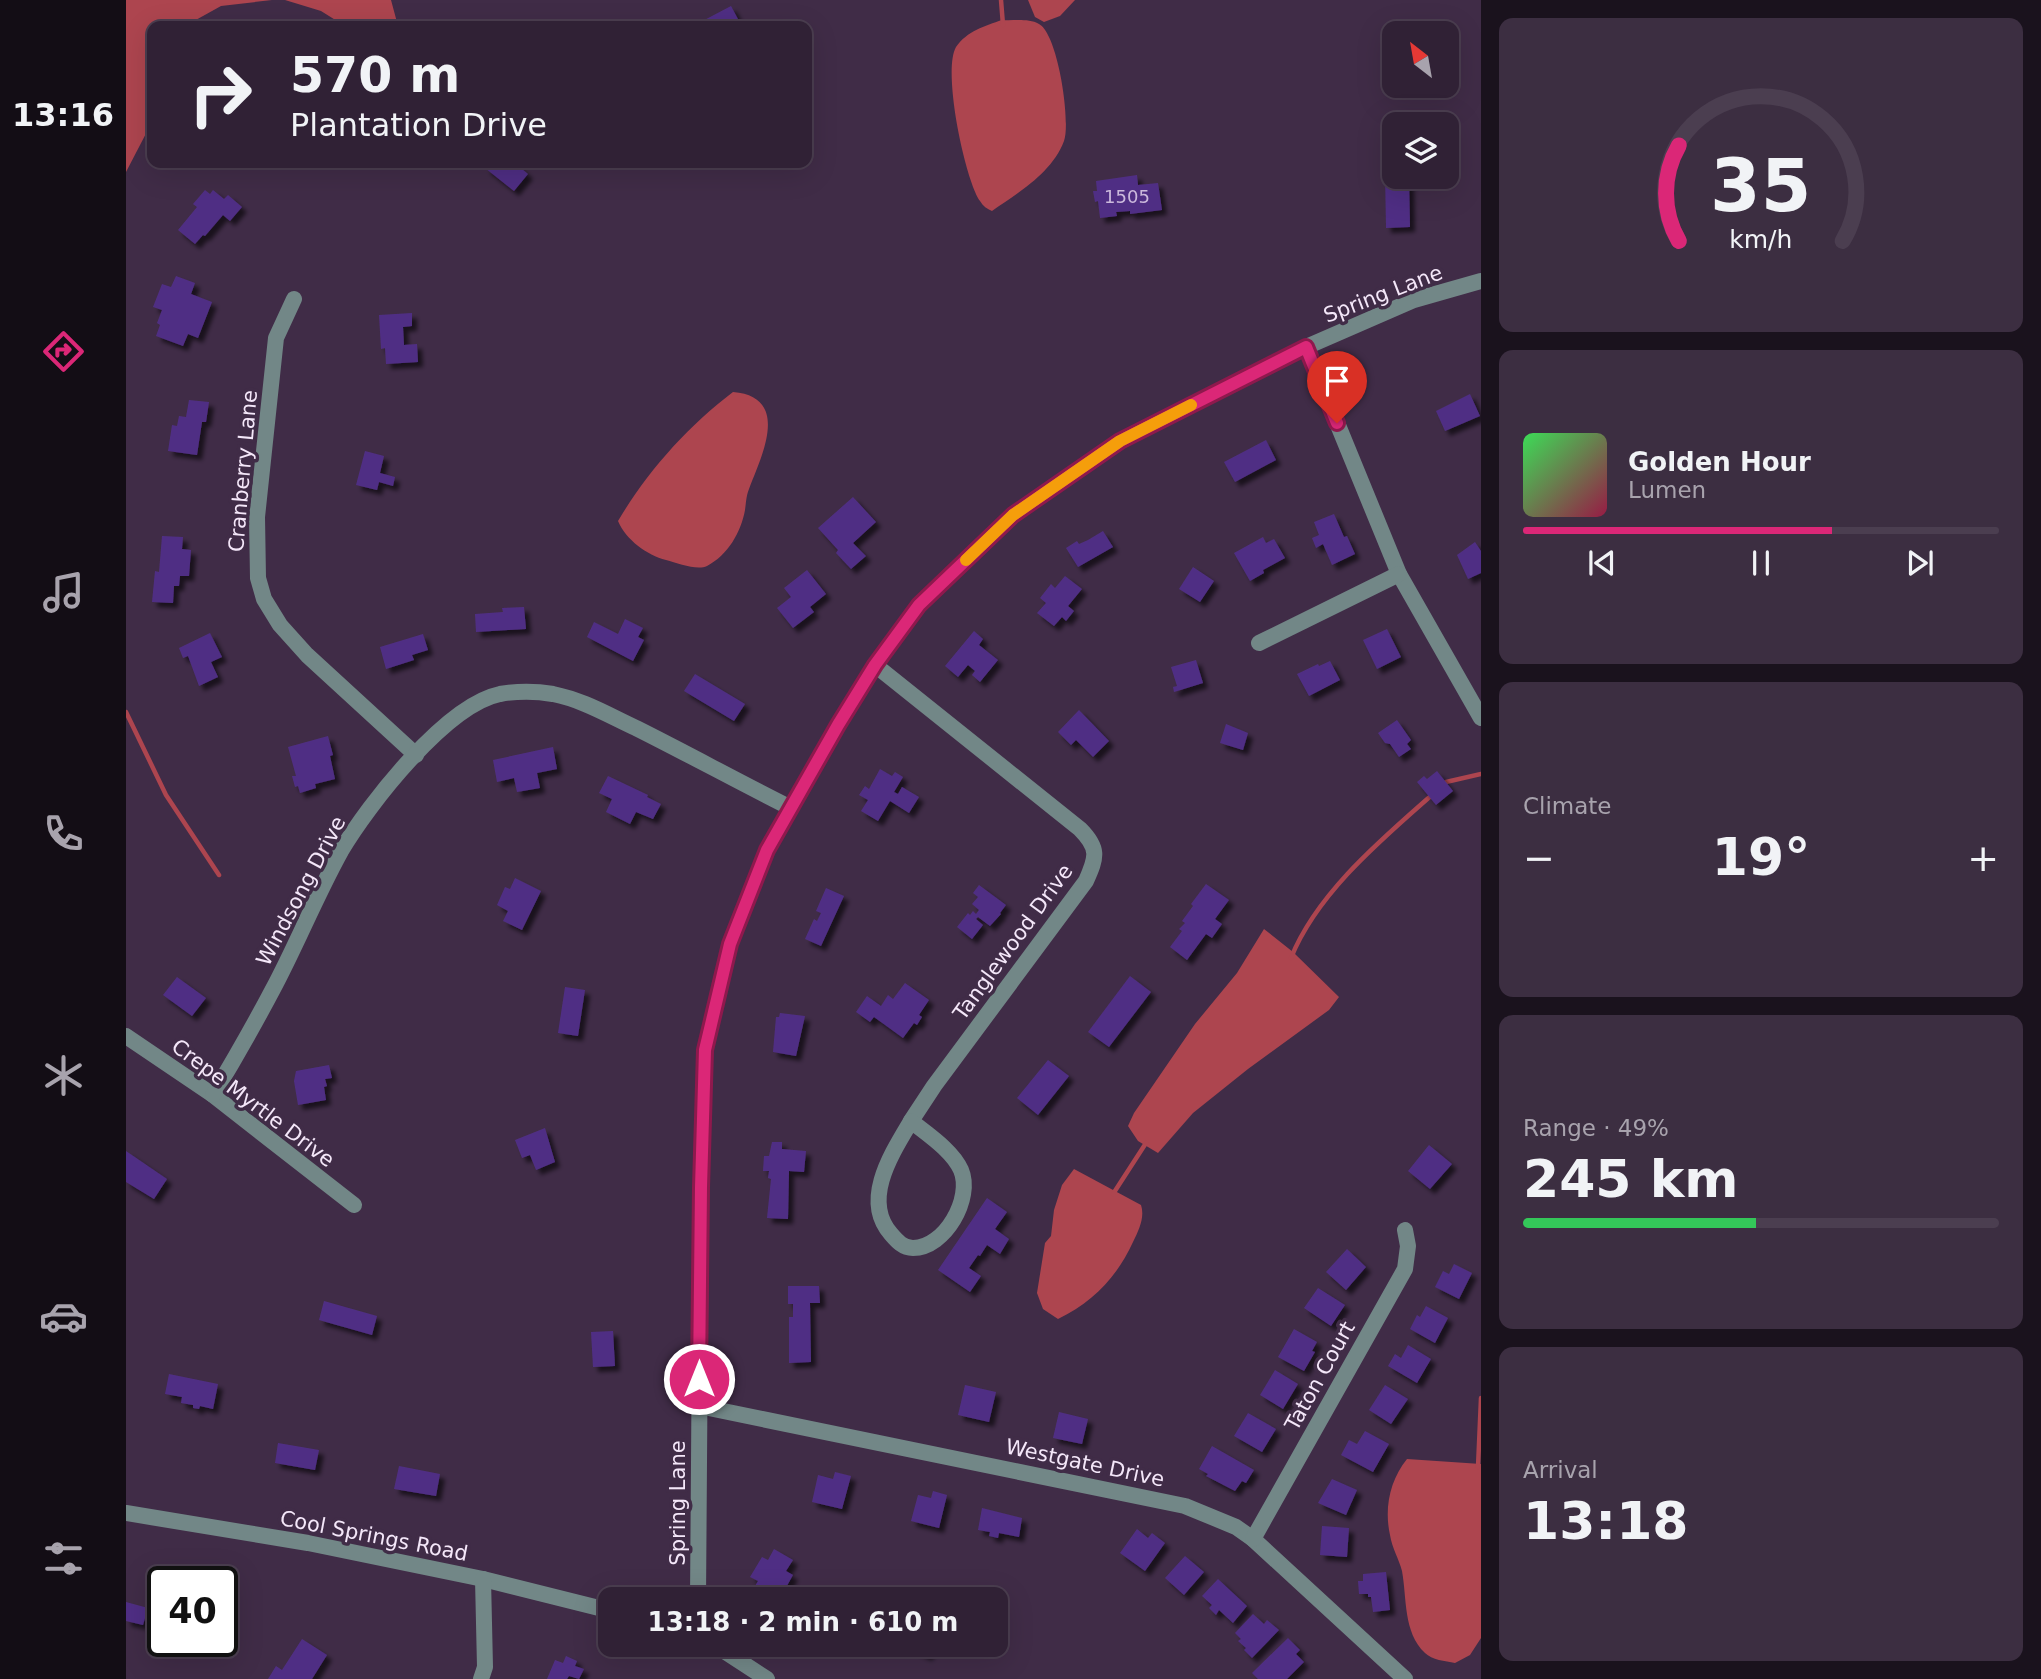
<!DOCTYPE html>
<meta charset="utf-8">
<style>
:root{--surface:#302135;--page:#3c2e41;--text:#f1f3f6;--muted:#a8a3ad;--line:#4b3e50;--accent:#db2777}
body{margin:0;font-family:"DejaVu Sans",sans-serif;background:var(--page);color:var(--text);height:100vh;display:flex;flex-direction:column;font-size:26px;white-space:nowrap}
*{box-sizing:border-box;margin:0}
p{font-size:23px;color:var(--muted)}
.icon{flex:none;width:38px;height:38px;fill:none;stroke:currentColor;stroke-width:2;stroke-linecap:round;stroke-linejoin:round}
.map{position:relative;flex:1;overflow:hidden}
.details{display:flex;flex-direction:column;gap:18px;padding:18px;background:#1a121d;width:560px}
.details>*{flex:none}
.banner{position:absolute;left:21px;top:21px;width:665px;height:147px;border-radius:14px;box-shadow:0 7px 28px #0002,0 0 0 2px var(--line);background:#302135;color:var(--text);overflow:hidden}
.needle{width:46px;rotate:329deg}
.controls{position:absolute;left:1256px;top:21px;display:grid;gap:14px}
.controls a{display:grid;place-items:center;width:77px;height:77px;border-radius:14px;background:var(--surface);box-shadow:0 7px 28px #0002,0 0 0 2px var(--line);font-size:35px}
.speed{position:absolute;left:21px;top:1566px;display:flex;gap:14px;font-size:35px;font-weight:700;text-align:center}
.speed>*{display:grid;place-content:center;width:91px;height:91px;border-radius:50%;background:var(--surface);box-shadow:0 7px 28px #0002,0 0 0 2px var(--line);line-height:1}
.speed .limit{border:4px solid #111;border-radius:10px;background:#fff;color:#111}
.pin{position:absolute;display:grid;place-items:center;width:60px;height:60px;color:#fff;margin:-72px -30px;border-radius:50% 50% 50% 0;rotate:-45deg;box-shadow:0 0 7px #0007}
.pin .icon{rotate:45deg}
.me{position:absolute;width:77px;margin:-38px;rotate:0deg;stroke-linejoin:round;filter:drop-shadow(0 0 5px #0008)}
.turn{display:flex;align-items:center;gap:24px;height:147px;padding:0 28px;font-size:32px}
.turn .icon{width:91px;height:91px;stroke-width:2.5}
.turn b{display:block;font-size:49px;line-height:60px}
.big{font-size:52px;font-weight:600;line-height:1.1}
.details .tile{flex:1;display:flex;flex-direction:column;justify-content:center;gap:10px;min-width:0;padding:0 24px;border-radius:14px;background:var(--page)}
.details .dial{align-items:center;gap:0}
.dial svg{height:182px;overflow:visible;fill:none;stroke:var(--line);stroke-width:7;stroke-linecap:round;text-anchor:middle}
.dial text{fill:var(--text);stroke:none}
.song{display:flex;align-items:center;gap:21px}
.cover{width:84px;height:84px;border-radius:10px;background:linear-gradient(135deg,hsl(130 70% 55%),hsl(340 70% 35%))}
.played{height:7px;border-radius:4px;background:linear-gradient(90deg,var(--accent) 65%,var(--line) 65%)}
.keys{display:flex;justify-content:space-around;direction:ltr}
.heat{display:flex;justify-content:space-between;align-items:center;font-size:38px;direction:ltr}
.charge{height:10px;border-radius:5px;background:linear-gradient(90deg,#34c759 49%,var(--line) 0)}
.trip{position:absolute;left:472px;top:1587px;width:410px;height:70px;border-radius:14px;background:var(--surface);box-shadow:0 7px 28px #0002,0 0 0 2px var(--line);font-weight:600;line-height:70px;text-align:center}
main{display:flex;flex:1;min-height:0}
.tab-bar{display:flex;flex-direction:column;width:126px;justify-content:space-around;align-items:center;background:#130d15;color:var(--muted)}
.tab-bar .icon{width:49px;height:49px}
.tab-bar .on{color:var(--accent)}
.tab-bar b{font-size:32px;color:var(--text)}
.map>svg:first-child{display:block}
.water{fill:#ad454f}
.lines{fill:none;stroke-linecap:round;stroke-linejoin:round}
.stream{stroke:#ad454f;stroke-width:4.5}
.building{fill:#502f84;filter:url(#shadow)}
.minor{stroke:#728787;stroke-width:16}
.route-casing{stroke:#8e194d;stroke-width:18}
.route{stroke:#db2777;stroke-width:12}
.slow{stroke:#f59e0b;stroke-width:12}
.labels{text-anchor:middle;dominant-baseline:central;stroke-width:7;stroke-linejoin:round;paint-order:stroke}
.number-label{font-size:18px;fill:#cbb9dc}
.street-label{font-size:21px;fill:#f4e7f9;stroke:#402c47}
</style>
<main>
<nav class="tab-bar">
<b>13:16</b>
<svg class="icon on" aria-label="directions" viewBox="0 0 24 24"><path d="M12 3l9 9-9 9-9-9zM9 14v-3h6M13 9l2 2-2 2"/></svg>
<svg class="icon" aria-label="music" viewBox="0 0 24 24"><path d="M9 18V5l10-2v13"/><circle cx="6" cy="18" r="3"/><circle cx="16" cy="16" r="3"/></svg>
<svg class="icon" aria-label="phone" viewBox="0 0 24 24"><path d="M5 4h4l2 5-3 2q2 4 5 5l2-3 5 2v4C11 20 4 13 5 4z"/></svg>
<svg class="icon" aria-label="climate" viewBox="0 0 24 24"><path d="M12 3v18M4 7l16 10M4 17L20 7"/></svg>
<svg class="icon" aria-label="car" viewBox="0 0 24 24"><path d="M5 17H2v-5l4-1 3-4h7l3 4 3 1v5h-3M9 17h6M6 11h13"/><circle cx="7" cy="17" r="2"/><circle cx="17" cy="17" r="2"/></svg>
<svg class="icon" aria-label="filters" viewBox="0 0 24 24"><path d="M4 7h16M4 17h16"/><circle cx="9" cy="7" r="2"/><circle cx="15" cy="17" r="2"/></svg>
</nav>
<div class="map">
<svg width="1355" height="1679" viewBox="0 0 1355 1679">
<defs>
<filter id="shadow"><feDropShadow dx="5" dy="5" stdDeviation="2" flood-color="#0009"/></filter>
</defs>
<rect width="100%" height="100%" fill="#402c47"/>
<g class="water">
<polygon points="0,0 146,0 95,6 59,26 26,26 26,122 0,172"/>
<polygon points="159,0 265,0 272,26 219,26 195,11"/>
<polygon points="902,0 949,0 934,16 918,22 909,17"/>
<path d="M876,20C888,21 902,18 913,24C932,34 945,122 938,141C926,173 892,193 866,211C861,209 857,206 854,201C839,179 816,71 830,47C841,31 859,26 876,20Z"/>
<path d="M607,392C666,397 635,457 623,489C620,496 620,504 619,510C615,532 602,555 581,566C571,571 552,563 540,560C521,555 500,540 492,521C521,472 561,427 607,392Z"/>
<polygon points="1138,929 1167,952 1213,997 1203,1010 1122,1069 1067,1113 1032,1153 1012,1141 1002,1126 1008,1113 1069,1024 1111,973"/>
<path d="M948,1169L1015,1205C1019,1217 1013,1230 1007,1242C991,1277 967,1302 932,1319L917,1309L911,1293L919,1243L925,1236L928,1210L936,1185Z"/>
<path d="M1281,1459L1355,1464V1638L1344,1655L1329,1663C1319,1661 1306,1660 1299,1653C1277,1632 1281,1598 1276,1571C1273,1559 1266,1548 1264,1535C1258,1508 1264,1480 1281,1459Z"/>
</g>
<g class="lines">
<g class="stream">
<polyline points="875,0 877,25"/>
<polyline points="0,712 40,795 93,875"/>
<polyline points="1316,786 1320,782 1355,774"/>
<path d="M1165,958C1191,893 1256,839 1307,794"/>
<polyline points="987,1194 1020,1143"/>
<polyline points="1352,1467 1355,1398"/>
</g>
</g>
<g class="building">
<polygon points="605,6 613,21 607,24 608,26 567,26"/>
<polygon points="364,163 391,163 390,164 402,174 388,191 359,168"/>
<polygon points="1259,172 1269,172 1269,177 1283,177 1284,227 1260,228"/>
<polygon points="1011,175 1012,185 1032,183 1036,210 1004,214 1004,211 990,212 991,216 974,218 972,201 969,202 967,191 971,191 970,181"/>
<polygon points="79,190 84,194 87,190 98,199 102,195 116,207 104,221 97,215 79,236 77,235 69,244 52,230 71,207 67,204"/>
<polygon points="50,276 69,283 65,294 86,302 72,338 62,334 57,346 30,336 34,325 31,323 36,310 27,307 36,284 45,287"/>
<polygon points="286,313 286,326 277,327 278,345 291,344 292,362 260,364 259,348 255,349 253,315"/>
<polygon points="1344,394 1354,416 1319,431 1310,411"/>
<polygon points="63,400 83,402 80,422 76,422 71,455 42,451 46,425 51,426 53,416 60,417"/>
<polygon points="1140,440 1150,460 1109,482 1098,462"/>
<polygon points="239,451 258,456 254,473 269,477 267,486 253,482 251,490 230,485"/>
<polygon points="727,497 750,522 727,543 740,556 725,569 710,553 712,550 692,528"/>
<polygon points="1208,514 1218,537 1221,536 1229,554 1206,565 1197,544 1190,548 1186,538 1193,535 1188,522"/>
<polygon points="977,531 987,547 952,567 940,548 951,541 953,544 962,540"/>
<polygon points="36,536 57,537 56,549 65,550 63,576 54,576 53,586 48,586 47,603 26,602 29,571 33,572"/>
<polygon points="1137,537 1140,543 1148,539 1159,558 1137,570 1138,573 1124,581 1108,553"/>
<polygon points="1349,542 1355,551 1355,573 1342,579 1331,555"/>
<polygon points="1067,567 1088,581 1074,602 1053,589"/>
<polygon points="681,570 700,594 684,607 688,612 667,628 651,608 665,597 658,588"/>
<polygon points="939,576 956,589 942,606 948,611 940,621 936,617 928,626 911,613 920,603 914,598 925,584 929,588"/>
<polygon points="398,607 400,629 350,632 349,614 377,612 376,608"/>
<polygon points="499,619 517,628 512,637 518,640 507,661 461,637 468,622 492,634"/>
<polygon points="1261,629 1275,657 1251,669 1237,640"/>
<polygon points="848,631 857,639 853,645 872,660 854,682 846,675 849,671 842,665 832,677 819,666"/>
<polygon points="84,633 96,657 85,662 92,677 73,686 62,656 57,658 53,648"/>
<polygon points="297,634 302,650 286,655 288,660 260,669 254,647"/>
<polygon points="1070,660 1077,683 1048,692 1047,687 1051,686 1045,667"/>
<polygon points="1204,661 1214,680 1183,696 1171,674 1192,664 1193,666"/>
<polygon points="569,674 619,704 608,721 558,691"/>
<polygon points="953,710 983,741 967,757 950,740 945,745 932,732"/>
<polygon points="1271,720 1285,740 1281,744 1285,749 1273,757 1264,744 1259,743 1252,733"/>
<polygon points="1100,724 1122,733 1117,750 1094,743"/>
<polygon points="202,736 207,755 204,756 209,779 189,784 190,788 174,793 172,786 169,787 166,776 170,776 162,747"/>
<polygon points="427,747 431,769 411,773 414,788 391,792 388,778 371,782 367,760"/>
<polygon points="754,769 766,776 769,772 777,777 768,792 772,794 776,787 793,797 783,813 764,801 752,821 735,811 742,800 733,795 739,786 743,789"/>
<polygon points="1311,771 1327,791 1310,805 1291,782 1298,776 1301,779"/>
<polygon points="482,776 522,795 521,797 535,804 527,819 510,812 504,824 480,812 486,799 473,793"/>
<polygon points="389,878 415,891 396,930 377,921 382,911 371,905 379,887 384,889"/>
<polygon points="1080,884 1103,900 1089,919 1096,924 1086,938 1080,934 1061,960 1044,947 1056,931 1053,929 1059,923 1056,921 1067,906 1065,904"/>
<polygon points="853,885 880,905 874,913 875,914 864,926 852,917 850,919 857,925 846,939 831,927 842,913 844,915 847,911 850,914 853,910 846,904 852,897 847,893"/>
<polygon points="700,888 718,896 695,946 679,939 688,919 691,921 695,913 690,911"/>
<polygon points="1004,976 1025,992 983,1047 962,1032"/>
<polygon points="51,977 80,998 66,1016 37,995"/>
<polygon points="779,983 803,1000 793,1015 796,1017 791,1025 788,1023 777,1038 748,1017 744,1022 730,1012 741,996 755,1006 762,995 767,999"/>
<polygon points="439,987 459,990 452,1036 432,1033"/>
<polygon points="654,1013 679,1016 670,1056 647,1052 650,1017 653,1017"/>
<polygon points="922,1060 943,1076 912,1115 891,1098"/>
<polygon points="203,1065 206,1078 199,1079 201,1086 198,1087 200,1100 172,1105 168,1081 170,1071"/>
<polygon points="419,1128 429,1162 410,1170 404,1155 396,1158 389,1140"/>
<polygon points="646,1142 656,1142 656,1149 680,1151 678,1172 663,1171 662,1219 641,1218 645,1179 642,1178 643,1171 637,1171 638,1156 643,1156"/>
<polygon points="1303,1145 1326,1164 1304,1189 1282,1171"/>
<polygon points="0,1151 41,1179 28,1199 0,1182"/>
<polygon points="861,1198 881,1212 869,1229 883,1239 874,1254 861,1245 854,1256 852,1255 843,1268 855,1276 844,1292 812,1270"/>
<polygon points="1221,1249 1240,1267 1220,1290 1200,1272"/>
<polygon points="1328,1264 1346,1273 1333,1299 1309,1287 1317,1271 1323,1274"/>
<polygon points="662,1286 693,1286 694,1303 684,1303 685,1362 663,1363 663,1317 667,1317 667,1304 662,1304"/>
<polygon points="1192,1288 1219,1305 1205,1326 1178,1308"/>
<polygon points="198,1301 251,1316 246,1335 193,1320"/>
<polygon points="1300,1306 1322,1318 1309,1343 1284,1329 1291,1315 1294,1317"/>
<polygon points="1168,1329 1191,1342 1186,1351 1189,1352 1178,1371 1152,1357"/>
<polygon points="487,1331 489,1366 467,1367 465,1332"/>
<polygon points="1282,1345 1305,1359 1291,1383 1262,1366 1269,1354 1275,1358"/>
<polygon points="1149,1370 1172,1384 1157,1409 1134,1395"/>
<polygon points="43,1374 92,1384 87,1409 74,1406 73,1409 67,1408 67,1405 55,1403 56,1397 39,1394"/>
<polygon points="839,1385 870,1392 863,1422 832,1415"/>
<polygon points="1259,1385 1282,1399 1265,1424 1243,1410"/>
<polygon points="933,1412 962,1419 956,1444 927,1438"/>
<polygon points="1122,1413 1150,1429 1136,1452 1108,1436"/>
<polygon points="1239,1431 1263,1444 1247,1472 1215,1455 1223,1440 1231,1444"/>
<polygon points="152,1443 193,1450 189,1470 149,1463"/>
<polygon points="1086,1446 1128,1470 1120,1483 1116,1481 1109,1491 1080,1476 1082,1474 1073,1469"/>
<polygon points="273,1466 314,1474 310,1496 268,1489"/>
<polygon points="709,1472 725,1476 716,1509 686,1502 692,1475 707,1479"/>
<polygon points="1206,1479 1231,1490 1220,1515 1192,1503"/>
<polygon points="807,1491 821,1495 813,1528 785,1521 792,1495 805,1498"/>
<polygon points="856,1508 896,1518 893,1537 873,1533 872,1538 863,1536 864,1532 852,1530"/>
<polygon points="1196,1526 1223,1528 1221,1557 1194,1555"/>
<polygon points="1011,1529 1022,1538 1026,1533 1039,1543 1019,1571 994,1553"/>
<polygon points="648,1549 667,1560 660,1571 667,1575 653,1600 631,1600 624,1595 632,1581 624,1577 636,1557 642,1560"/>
<polygon points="1059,1556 1078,1572 1058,1595 1039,1578"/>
<polygon points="1260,1572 1264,1610 1247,1612 1245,1597 1242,1597 1242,1594 1233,1594 1232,1581 1237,1581 1237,1574"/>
<polygon points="1092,1579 1121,1606 1107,1623 1093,1610 1090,1615 1083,1608 1086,1605 1076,1596"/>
<polygon points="0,1602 22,1608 17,1625 0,1621"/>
<polygon points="1127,1614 1138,1624 1141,1620 1153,1630 1126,1658 1118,1650 1120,1648 1112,1641 1115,1639 1109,1633"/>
<polygon points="1162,1638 1174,1650 1170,1654 1178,1662 1161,1679 1132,1679 1126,1673"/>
<polygon points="176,1639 201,1655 186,1679 142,1679 150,1666 156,1670"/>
<polygon points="779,1645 808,1645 801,1656"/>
<polygon points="440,1656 451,1661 449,1666 458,1669 453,1679 443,1676 441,1679 421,1679 429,1660 437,1663"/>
</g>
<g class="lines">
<g class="minor">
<polyline points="168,299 150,338 131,517 132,578 138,599 154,625 181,655 290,755"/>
<polyline points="1180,347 1273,574 1355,718"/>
<polyline points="1133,643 1273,574"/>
<path d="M749,665L954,829C973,848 971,857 960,881L808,1086L785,1121"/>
<polyline points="0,1036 87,1095 228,1205"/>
<path d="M87,1095C108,1060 128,1025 147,989C171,944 190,896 215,851C242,805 320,705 374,694C391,691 410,691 427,694C457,700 482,715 510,728C562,754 613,782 665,808"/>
<path d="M785,1121C801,1134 826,1150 835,1170C847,1198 819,1248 787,1248C777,1248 771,1241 765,1234C735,1200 766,1153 785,1121Z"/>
<polyline points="573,1406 1059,1506 1110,1527 1127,1539 1279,1679"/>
<polyline points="0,1513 182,1543 357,1579 485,1611"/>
<polyline points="1127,1539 1279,1269 1282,1246 1279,1230"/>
<polyline points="572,1600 575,1187 579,1050 604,944 641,850 712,725 749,665 793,605 887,515 994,441 1180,347 1288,300 1355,281"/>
<polyline points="589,1645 641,1679"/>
<polyline points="355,1679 359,1667 357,1579"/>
</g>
</g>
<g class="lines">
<defs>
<polyline id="route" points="573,1379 575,1187 579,1050 604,944 641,850 712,725 749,665 793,605 887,515 994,441 1180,347 1211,423"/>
</defs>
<use href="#route" class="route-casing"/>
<use href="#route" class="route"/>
<polyline class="slow" points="840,560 887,515 994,441 1065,405"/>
</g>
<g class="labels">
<g class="number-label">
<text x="1001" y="196">1505</text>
</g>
<g class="street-label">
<text transform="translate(1257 294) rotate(-21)">Spring Lane</text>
<text transform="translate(117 471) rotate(-85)">Cranberry Lane</text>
<text transform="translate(175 891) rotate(-62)">Windsong Drive</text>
<text transform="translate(887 942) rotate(-54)">Tanglewood Drive</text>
<text transform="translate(127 1103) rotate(37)">Crepe Myrtle Drive</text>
<text transform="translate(1194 1376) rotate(-61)">Taton Court</text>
<text transform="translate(959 1463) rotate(12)">Westgate Drive</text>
<text transform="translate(552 1503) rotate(-90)">Spring Lane</text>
<text transform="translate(248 1536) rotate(11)">Cool Springs Road</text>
</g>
</g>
</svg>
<div class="controls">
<a><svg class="needle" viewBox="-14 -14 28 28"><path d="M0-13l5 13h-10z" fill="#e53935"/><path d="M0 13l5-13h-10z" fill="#a8a3ad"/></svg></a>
<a><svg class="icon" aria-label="layers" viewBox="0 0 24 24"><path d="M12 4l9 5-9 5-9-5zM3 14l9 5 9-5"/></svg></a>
</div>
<div class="speed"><div class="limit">40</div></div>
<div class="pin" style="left:1211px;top:423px;background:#d93025"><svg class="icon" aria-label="arrive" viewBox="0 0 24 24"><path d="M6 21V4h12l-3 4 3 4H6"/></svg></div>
<svg class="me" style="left:573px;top:1379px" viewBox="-20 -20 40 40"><circle r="17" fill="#db2777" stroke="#fff" stroke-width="3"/><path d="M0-11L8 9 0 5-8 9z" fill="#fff"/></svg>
<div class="trip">13:18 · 2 min · 610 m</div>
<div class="banner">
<div class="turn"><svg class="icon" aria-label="right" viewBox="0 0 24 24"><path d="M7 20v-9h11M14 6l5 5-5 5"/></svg><div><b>570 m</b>Plantation Drive</div></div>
</div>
</div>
<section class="details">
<div class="tile dial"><svg viewBox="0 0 100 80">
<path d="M14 69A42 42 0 1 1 86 69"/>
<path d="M14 69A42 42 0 0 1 14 27" stroke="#db2777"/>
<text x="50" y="56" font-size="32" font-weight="700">35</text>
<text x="50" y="72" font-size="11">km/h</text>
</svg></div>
<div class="tile">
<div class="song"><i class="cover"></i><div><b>Golden Hour</b><p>Lumen</p></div></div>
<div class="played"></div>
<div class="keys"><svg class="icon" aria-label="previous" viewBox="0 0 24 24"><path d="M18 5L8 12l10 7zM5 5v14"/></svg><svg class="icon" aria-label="pause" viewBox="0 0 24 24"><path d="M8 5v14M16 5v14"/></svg><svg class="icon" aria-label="next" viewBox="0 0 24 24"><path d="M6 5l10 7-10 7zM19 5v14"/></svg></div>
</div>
<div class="tile"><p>Climate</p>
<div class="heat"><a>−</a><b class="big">19°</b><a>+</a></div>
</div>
<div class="tile"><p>Range · 49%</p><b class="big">245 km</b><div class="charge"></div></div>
<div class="tile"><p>Arrival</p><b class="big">13:18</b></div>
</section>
</main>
